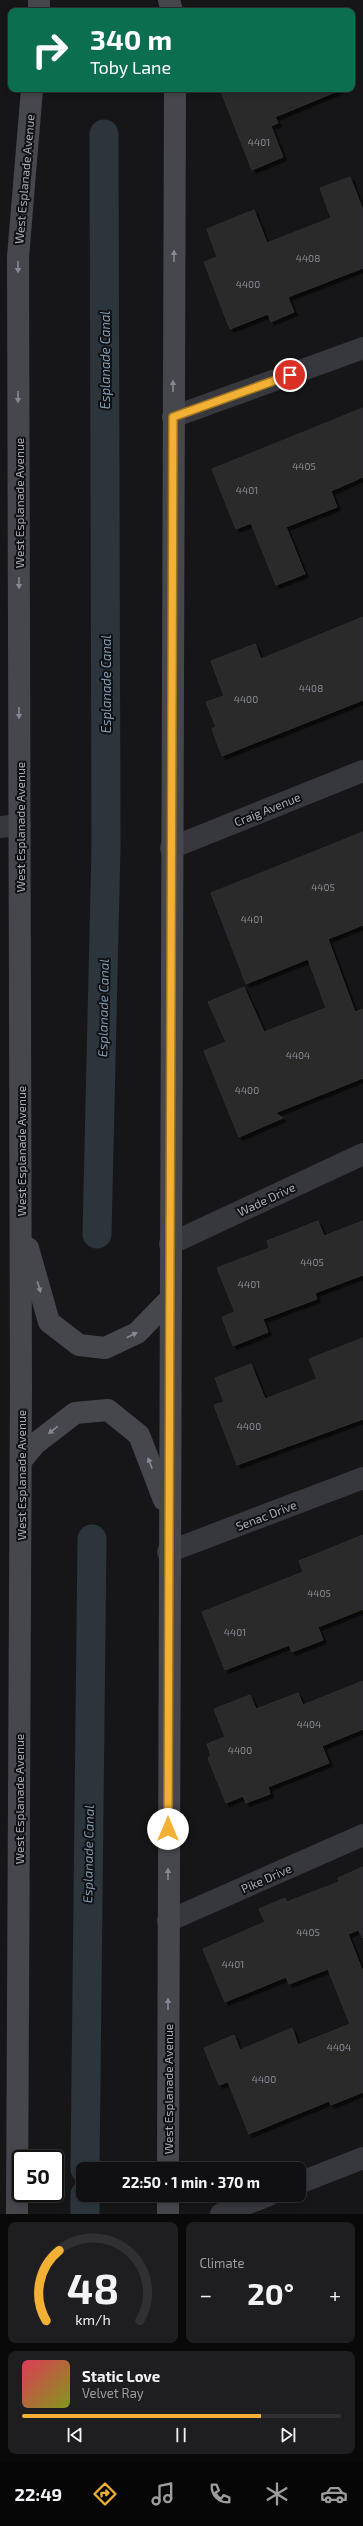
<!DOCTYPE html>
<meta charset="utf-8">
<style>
:root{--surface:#101012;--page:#1e1e20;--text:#f1f3f6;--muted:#9c9d9f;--line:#303032;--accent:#f2b134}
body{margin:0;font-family:"Exo 2",sans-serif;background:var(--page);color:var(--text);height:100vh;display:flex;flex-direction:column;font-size:15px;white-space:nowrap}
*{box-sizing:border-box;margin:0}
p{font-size:13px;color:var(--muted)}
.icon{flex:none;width:22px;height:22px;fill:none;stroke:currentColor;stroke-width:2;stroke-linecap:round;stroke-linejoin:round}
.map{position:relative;height:2214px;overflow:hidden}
.details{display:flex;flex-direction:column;gap:8px;padding:8px;background:#09090a;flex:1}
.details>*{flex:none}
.banner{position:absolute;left:8px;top:8px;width:347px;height:84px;border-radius:8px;box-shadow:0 2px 6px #0003,0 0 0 1px var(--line);background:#0b6e4f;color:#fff;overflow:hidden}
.speed{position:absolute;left:12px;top:2150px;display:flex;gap:8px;font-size:20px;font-weight:700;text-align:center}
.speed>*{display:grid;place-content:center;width:52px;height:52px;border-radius:50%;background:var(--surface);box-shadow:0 2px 6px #0003,0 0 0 1px var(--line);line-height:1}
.speed .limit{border:2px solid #111;border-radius:6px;background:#fff;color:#111}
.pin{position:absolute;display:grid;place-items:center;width:34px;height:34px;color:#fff;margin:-17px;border:2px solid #fff;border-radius:50%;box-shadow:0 1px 4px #0007}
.me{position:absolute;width:44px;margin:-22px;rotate:0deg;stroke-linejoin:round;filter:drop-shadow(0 0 3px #0008)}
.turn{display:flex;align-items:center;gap:14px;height:84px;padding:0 16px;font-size:18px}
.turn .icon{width:52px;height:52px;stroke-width:2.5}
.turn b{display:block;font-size:28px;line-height:34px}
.big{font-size:30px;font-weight:700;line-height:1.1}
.details .widget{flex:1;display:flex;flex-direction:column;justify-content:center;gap:6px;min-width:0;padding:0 14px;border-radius:8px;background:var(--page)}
.details .dial{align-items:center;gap:0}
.dial svg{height:104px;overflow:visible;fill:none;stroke:var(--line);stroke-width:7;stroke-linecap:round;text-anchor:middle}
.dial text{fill:var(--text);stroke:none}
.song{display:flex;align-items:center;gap:12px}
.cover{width:48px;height:48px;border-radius:6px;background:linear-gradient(135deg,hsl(350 70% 55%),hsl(70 70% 35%))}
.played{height:4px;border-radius:2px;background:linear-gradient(90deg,var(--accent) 75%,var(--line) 75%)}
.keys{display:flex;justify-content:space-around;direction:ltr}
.heat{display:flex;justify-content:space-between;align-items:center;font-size:22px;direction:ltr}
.details .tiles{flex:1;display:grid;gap:8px;grid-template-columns:1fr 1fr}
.widget:last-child{grid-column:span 2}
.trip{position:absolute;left:76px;top:2162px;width:230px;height:40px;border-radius:8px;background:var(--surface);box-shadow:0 2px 6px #0003,0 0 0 1px var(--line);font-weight:700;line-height:40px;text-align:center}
.menu{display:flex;height:64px;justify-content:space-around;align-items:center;background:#060607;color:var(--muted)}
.menu .icon{width:28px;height:28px}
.menu .on{color:var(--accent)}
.menu b{font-size:18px;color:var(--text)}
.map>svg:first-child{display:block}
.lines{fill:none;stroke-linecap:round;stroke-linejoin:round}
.canal{stroke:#2c353c;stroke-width:29}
.building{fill:#29292c;stroke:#303034;filter:url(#shadow)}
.street{stroke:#37383d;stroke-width:22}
.secondary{stroke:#45474d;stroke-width:22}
.oneway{fill:#858993}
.route-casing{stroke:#9d7322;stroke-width:10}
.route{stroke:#f2b134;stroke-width:7}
.labels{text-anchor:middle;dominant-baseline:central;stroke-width:4;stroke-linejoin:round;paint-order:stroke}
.number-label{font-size:10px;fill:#888b94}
.street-label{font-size:12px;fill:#a8adb8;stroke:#111113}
.water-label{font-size:13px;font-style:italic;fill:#7f9bb3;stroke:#111113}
</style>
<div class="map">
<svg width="363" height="2214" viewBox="0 0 363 2214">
<defs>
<filter id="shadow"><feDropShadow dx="3.5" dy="3.5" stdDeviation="0" flood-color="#0009"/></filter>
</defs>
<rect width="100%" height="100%" fill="#161618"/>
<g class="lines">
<g class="canal">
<polyline points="97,1234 106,846 104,134"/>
<polyline points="85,2169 92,1539"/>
<polyline points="85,2195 85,2214"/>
</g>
</g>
<g class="building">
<polygon points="220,89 340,89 340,90 275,117 278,123 271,126 283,157 252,170"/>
<polygon points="350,177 363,210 363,268 288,297 294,312 271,322 268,314 230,329 204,262 217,257 207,229 254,210 267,243 331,218 320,188"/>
<polygon points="363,408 363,477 331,491 337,507 286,527 305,574 276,585 251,523 236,529 212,469"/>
<polygon points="363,617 363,700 222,756 212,729 216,727 206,702 224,696 211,661 255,644 261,659"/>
<polygon points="363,832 363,925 328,939 355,1012 363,1009 363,1078 275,1113 283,1118 239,1137 204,1051 226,1042 208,1002 244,987 264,1032 326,1008 308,959 246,984 211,893"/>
<polygon points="318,1221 324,1236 363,1221 363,1275 315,1293 317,1299 263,1319 268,1332 233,1346 222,1317 235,1312 217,1268 269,1248 267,1241"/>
<polygon points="363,1338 363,1419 237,1465 214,1405 224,1402 215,1378 251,1364 265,1399 317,1379 309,1359"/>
<polygon points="363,1535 363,1609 318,1627 323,1640 292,1652 289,1645 225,1670 202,1612 303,1572 299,1561"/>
<polygon points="363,1681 363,1729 322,1746 329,1763 268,1787 270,1794 246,1803 243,1796 226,1803 208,1758 211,1756 207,1744 225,1737 214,1709 250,1695 256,1709 298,1693 303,1705"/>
<polygon points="363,1867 363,1938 358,1930 348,1934 363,1972 363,2092 331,2105 329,2101 249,2134 228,2082 219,2085 204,2048 234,2035 240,2050 292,2028 298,2045 350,2024 328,1969 289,1984 286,1977 225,2002 203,1949 265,1922 259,1909 285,1898 287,1902 339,1882 338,1878"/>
</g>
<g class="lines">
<g class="street">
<polyline points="173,417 363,348"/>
<polyline points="0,827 20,825"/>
<polyline points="171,848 363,771"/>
<polyline points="170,1244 363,1154"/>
<polyline points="168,1552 363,1478"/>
<polyline points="168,1921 363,1835"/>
<polyline points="299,2183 363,2158"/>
<polyline points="221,2214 269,2195"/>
</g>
<g class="secondary">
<polyline points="169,0 172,11"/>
<polyline points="39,11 39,0"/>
<polyline points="28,1248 49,1322 79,1345 105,1348 137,1333 170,1299"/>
<polyline points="21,1461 35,1444 75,1413 108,1410 139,1435 164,1500"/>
<polyline points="168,2169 175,89"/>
<polyline points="17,2214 21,1388 18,257 32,89"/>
<polyline points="168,2214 168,2195"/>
</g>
</g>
<defs><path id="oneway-solid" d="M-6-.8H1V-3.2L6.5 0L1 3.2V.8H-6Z"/></defs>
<g class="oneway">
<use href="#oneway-solid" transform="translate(174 256) rotate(-90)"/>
<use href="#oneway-solid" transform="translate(18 267) rotate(90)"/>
<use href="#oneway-solid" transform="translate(173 386) rotate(-90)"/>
<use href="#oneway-solid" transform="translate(18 397) rotate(90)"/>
<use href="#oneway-solid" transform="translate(19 583) rotate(90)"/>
<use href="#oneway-solid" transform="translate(19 713) rotate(90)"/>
<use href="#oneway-solid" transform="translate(39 1287) rotate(74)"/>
<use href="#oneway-solid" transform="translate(132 1335) rotate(-27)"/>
<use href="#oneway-solid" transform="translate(53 1430) rotate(142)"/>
<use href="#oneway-solid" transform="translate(150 1463) rotate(-111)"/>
<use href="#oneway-solid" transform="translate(168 1874) rotate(-90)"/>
<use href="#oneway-solid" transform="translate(168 2004) rotate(-90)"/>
</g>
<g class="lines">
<defs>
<polyline id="route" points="168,1829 173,417 290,375"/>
</defs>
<use href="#route" class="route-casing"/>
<use href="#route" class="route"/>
</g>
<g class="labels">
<g class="number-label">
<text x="259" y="142">4401</text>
<text x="308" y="258">4408</text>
<text x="248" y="284">4400</text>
<text x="304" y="466">4405</text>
<text x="247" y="490">4401</text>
<text x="311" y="688">4408</text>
<text x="246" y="699">4400</text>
<text x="323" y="887">4405</text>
<text x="252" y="919">4401</text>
<text x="298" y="1055">4404</text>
<text x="247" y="1090">4400</text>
<text x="312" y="1262">4405</text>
<text x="249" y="1284">4401</text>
<text x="249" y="1426">4400</text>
<text x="319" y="1593">4405</text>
<text x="235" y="1632">4401</text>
<text x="309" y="1724">4404</text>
<text x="240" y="1750">4400</text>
<text x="308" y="1932">4405</text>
<text x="233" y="1964">4401</text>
<text x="339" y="2047">4404</text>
<text x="264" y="2079">4400</text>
</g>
<g class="street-label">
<text transform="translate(24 179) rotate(-85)">West Esplanade Avenue</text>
<text transform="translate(19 503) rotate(-90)">West Esplanade Avenue</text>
<text transform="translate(267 809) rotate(-22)">Craig Avenue</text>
<text transform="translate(20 827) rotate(-90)">West Esplanade Avenue</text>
<text transform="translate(21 1151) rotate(-90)">West Esplanade Avenue</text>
<text transform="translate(266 1199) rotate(-25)">Wade Drive</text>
<text transform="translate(21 1475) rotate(-90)">West Esplanade Avenue</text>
<text transform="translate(266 1515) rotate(-21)">Senac Drive</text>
<text transform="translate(19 1799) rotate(-90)">West Esplanade Avenue</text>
<text transform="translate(266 1878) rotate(-24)">Pike Drive</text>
<text transform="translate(168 2089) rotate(-90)">West Esplanade Avenue</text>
</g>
<g class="water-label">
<text transform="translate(105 360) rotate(-90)">Esplanade Canal</text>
<text transform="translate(106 684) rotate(-90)">Esplanade Canal</text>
<text transform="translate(103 1008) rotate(-89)">Esplanade Canal</text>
<text transform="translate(88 1854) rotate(-89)">Esplanade Canal</text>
</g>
</g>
</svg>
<div class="speed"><div class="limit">50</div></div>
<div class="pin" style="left:290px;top:375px;background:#d93025"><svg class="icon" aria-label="arrive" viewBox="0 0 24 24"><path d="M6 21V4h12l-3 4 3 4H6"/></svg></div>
<svg class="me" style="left:168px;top:1829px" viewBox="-20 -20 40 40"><circle r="19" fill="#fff"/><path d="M0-13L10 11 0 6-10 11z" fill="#f2b134"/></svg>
<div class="trip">22:50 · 1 min · 370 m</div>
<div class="banner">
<div class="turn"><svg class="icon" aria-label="right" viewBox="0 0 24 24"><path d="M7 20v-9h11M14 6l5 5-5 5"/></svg><div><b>340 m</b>Toby Lane</div></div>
</div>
</div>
<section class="details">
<div class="tiles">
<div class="widget dial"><svg viewBox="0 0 100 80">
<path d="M14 69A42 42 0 1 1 86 69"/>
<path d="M14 69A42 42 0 0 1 24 15" stroke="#f2b134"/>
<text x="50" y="56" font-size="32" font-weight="700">48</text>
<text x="50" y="72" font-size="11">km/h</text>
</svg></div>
<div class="widget"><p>Climate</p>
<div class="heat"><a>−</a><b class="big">20°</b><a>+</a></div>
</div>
<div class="widget">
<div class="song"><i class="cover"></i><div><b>Static Love</b><p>Velvet Ray</p></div></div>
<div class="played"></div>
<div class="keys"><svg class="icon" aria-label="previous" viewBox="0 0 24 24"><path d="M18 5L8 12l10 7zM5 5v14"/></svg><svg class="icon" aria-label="pause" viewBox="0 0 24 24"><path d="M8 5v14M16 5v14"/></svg><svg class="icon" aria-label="next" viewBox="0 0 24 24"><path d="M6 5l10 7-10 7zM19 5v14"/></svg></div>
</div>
</div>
</section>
<nav class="menu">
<b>22:49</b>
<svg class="icon on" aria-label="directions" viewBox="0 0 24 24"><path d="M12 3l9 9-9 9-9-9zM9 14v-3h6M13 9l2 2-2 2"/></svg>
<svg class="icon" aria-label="music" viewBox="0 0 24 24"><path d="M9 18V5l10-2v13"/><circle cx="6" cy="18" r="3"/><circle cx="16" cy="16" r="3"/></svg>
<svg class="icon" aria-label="phone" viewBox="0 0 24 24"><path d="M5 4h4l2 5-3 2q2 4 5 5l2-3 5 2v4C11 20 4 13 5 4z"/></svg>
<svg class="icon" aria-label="climate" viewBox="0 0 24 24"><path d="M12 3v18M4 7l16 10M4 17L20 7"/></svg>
<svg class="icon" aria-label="car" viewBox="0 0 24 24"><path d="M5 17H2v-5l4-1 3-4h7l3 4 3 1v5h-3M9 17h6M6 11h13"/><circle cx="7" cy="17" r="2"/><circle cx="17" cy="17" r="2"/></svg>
</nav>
